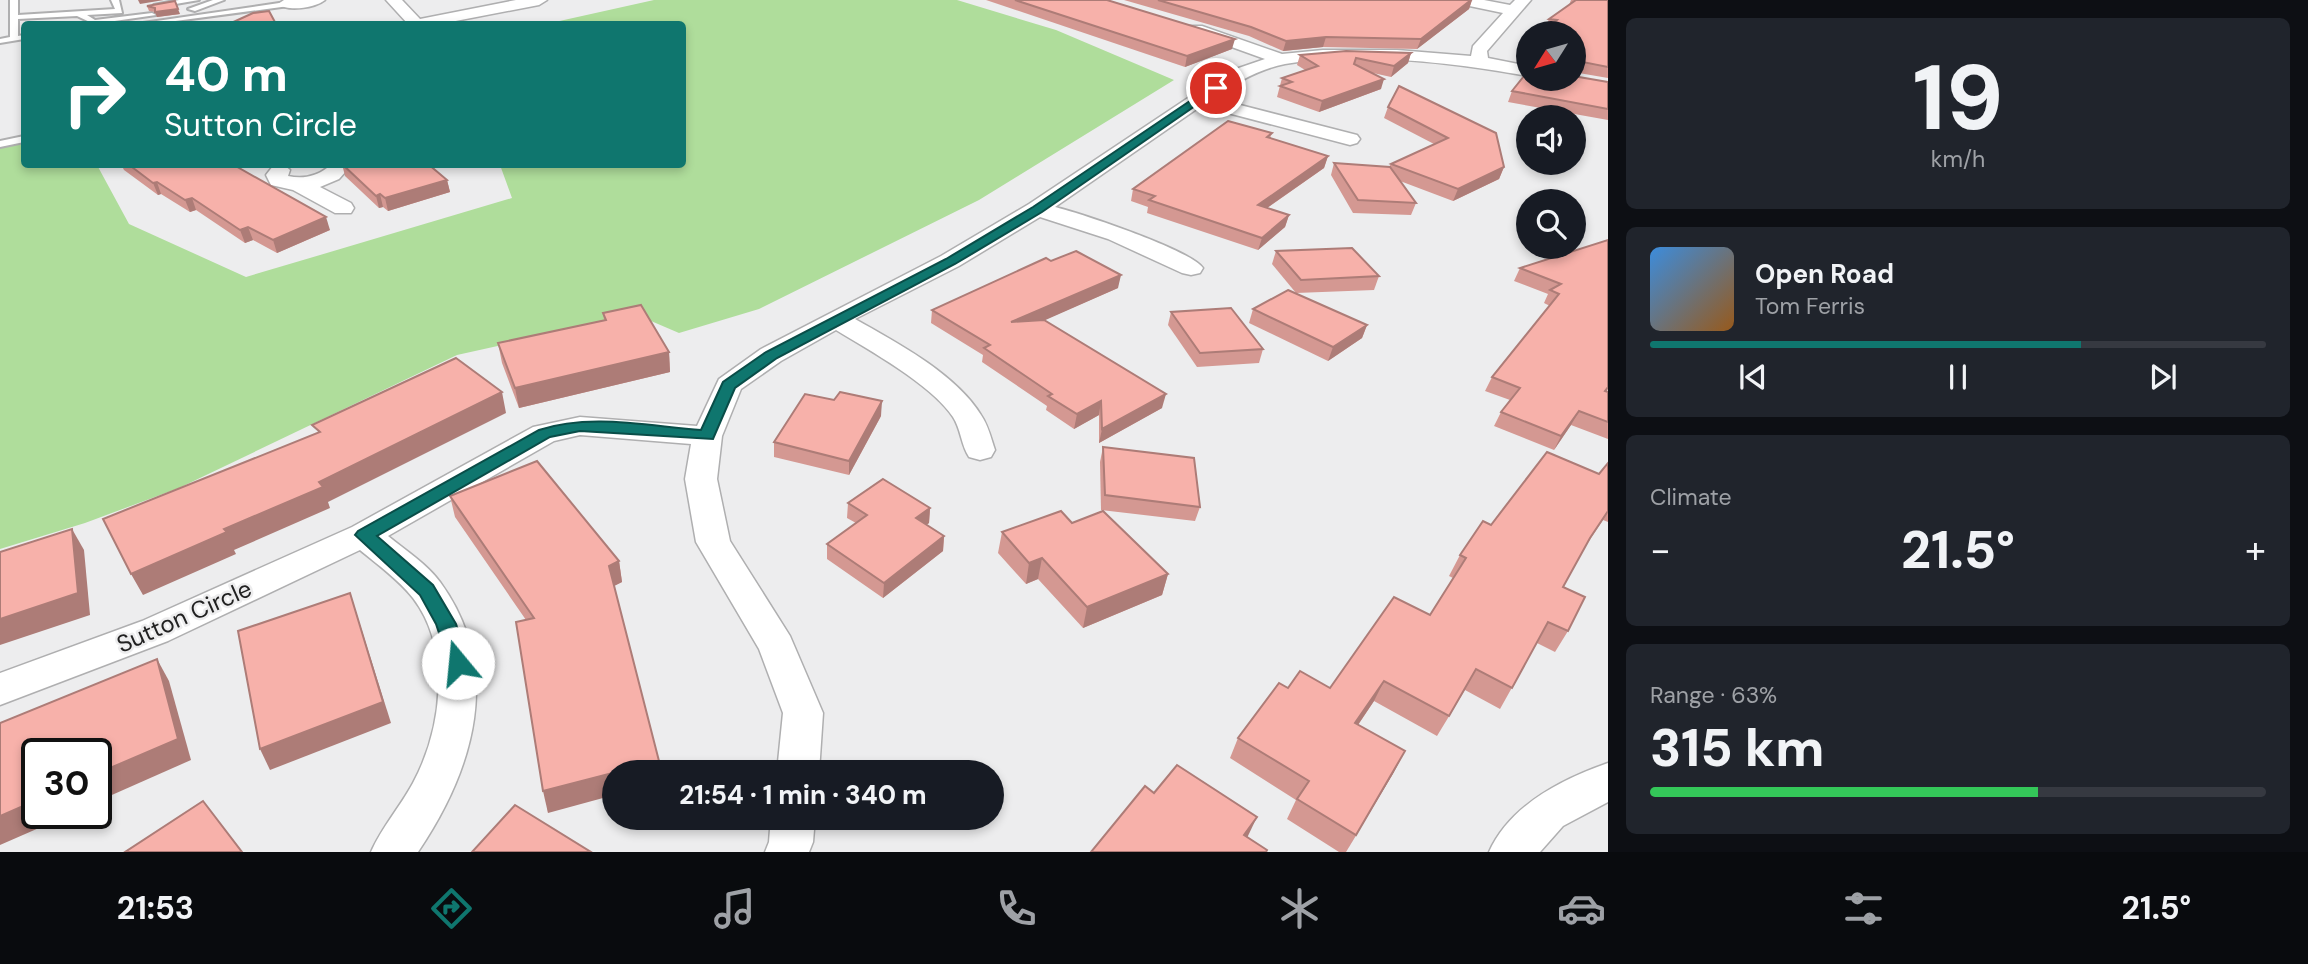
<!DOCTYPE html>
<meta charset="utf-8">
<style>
:root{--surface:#171b24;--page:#20242c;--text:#f1f3f6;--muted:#9ea1a6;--line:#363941;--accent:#0f766e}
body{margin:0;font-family:"DM Sans",sans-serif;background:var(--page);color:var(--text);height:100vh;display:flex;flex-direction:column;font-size:26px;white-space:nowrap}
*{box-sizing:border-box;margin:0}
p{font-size:23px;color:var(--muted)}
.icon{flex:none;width:38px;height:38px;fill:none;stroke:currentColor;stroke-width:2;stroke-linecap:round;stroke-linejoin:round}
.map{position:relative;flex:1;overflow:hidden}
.sheet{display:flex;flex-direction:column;gap:18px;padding:18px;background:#0d0f14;width:700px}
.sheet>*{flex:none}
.top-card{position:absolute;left:21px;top:21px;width:665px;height:147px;border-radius:7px;box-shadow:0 4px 10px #0003;background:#0f766e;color:#fff;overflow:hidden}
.needle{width:46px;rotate:233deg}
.tools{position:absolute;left:1516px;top:21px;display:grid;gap:14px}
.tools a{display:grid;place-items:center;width:70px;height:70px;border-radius:50%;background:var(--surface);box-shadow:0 4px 10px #0003;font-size:35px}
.speed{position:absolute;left:21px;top:738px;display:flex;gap:14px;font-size:35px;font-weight:700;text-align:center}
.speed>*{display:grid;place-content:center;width:91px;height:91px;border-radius:50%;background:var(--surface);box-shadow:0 4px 10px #0003;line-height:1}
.speed .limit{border:4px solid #111;border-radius:10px;background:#fff;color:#111}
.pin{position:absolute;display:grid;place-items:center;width:60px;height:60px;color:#fff;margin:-30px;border:4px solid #fff;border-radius:50%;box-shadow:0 2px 7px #0007}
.me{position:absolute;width:77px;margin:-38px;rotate:343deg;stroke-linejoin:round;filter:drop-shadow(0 0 5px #0008)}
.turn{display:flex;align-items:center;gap:24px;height:147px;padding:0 28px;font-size:32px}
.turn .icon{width:91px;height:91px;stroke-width:2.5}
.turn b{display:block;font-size:49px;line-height:60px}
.big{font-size:52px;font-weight:800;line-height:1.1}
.sheet .widget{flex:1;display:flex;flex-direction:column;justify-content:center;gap:10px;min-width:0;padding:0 24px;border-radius:10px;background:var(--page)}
.sheet .dial{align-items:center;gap:0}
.dial b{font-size:91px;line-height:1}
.song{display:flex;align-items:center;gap:21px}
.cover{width:84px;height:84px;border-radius:10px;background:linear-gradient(135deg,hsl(210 70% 55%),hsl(30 70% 35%))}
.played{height:7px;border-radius:4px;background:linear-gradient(90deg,var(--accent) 70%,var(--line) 70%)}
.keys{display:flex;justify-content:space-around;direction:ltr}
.heat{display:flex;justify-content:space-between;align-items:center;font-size:38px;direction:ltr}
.charge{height:10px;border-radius:5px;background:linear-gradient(90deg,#34c759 63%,var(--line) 0)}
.trip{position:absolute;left:602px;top:760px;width:402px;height:70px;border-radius:35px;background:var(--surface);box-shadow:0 4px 10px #0003;font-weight:800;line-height:70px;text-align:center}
.dock{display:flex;height:112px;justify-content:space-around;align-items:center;background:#090b0e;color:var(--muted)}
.dock .icon{width:49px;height:49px}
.dock .selected{color:var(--accent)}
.dock b{font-size:32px;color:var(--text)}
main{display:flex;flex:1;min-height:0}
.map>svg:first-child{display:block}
.green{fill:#afdd9b}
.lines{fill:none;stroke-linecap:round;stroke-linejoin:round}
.service-casing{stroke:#afafb0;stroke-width:4}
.minor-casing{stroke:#afafb0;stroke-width:3}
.service{fill:#fff;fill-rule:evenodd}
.minor{fill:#fff;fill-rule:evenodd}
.wall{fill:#d49892}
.shaded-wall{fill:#ad7c77}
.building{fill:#f7b1aa;stroke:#ad7c77;stroke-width:2}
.route{fill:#0f766e;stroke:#0a4d48;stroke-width:2}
.labels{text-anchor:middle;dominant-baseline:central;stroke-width:5;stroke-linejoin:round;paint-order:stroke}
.near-street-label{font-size:24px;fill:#212121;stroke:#ededee}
</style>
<main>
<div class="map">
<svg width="1608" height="852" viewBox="0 0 1608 852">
<rect width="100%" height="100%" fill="#ededee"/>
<polygon class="green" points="654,0 957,0 1056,30 1174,80 979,200 759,309 679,333 637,315 457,355 179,488 85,523 0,549 0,148 24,143 24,164 97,165 129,224 246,277 512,198 500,165 682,164 682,24 546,24"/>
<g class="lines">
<defs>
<g id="service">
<polygon points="10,0 18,0 18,15 115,9 111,0 119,0 122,13 87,15 95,20 152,13 156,15 94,24 77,16 18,19 18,36 24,35 24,39 0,43 0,39 10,37"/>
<polygon points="179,0 199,0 158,7 154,5"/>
<polygon points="213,0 224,0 195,11 188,9"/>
<polygon points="286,2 289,6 153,24 136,24"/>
<polygon points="24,136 24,142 0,147 0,141"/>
</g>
<g id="minor">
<path d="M325,0C315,8 288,12 278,4L284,0Z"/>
<polygon points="386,0 402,0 420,19 516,0 547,0 539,5 440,24 408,24"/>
<path d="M1452,0H1484L1510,5L1515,0H1531L1487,51L1488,58L1528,66V76C1456,63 1357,51 1285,64C1259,69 1235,83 1213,98L1357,135L1360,139L1357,143L1350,145L1201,106L1055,207C1080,213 1191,250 1203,268L1200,273L1191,275L1182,273L1108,239L1040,217L959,266L855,319C896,342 956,374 981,415C988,425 991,438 995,450L991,457L980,460L969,457C961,445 961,429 953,417C932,385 869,350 836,330L781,361L741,389L722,436L717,479L730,541L790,636L823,713L819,772H777L783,713L759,649L696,542L685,479L691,444L580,435L554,441L388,536C405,550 427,564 440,582C504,670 474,769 418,852H371C382,827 400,807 413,783C442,729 452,649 413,598C398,579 378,565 360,550L168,641L0,705V673L142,621L352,527L533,427L580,417L697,426L719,379L761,349L941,256L1029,204L1227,72L1265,59L1190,32L1188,29L1190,26H1202L1282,54L1323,50H1397L1471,56L1473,46L1503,13L1455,3Z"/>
<path d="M283,164L290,170L288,176C302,179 315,177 327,168V164H347V170L339,179L320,187L351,203L354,208L351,213H335L293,190L271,185L266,175L273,166Z"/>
<path d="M1608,763V802L1563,826L1540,852H1489C1510,805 1562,779 1608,763Z"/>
<polygon points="771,817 815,817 813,842 809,852 765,852 769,842"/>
</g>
</defs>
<use href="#service" class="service-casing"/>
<use href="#minor" class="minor-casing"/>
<use href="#service" class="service"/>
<use href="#minor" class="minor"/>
</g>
<g class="wall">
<polygon points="986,0 1107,0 1232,49 1185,67"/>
<polygon points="1124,0 1472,0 1469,9 1417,49 1323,47 1283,51 1249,36"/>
<polygon points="1571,0 1608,0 1608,78 1573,72 1573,33 1545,28 1549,19 1569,5"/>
<polygon points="147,6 180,14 157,17 155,12 149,11"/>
<polygon points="1528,52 1528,62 1523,62"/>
<polygon points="1411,53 1408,63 1391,77 1373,73 1381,89 1319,112 1277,97 1282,78 1305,70 1297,65 1300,55"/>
<polygon points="1608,82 1608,120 1508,102 1512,91"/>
<polygon points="1388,107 1504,167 1499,179 1453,201 1400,181 1416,203 1411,215 1353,213 1331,175 1334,163 1389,167 1391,164 1434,144 1384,118"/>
<polygon points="1272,133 1270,138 1328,156 1324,168 1267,208 1289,215 1285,227 1258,250 1147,213 1148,207 1131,201 1133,189"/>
<polygon points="121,164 232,164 330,230 277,253 253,240 245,243 196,210 190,212 161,194 158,195 124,170"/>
<polygon points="342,164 433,169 447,180 450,192 388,211 383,207 379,208 345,176"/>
<polygon points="1608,240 1608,389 1607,391 1608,392 1608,439 1571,425 1554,450 1494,426 1501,412 1510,400 1485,391 1492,377 1550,306 1544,303 1548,294 1514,281 1520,268"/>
<polygon points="1276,251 1379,276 1374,290 1296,293 1272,264"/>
<polygon points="1051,261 1118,288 1044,320 1162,408 1099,443 1099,415 1074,429 1046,410 1047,406 982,362 983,355 931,323 932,310"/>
<polygon points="1253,309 1367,325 1362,338 1328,361 1249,323"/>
<polygon points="1171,312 1263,349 1259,363 1197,367 1168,325"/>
<polygon points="603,313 669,352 670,372 519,408 502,363 498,343 604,320"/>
<polygon points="881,416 849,475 774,457 774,442"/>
<polygon points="1103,447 1200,507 1195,521 1101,510 1100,462"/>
<polygon points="1608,463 1608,522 1603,520 1583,550 1563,587 1568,631 1555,652 1537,643 1500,709 1465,690 1437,736 1374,701 1358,725 1394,772 1346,852 1339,852 1287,819 1296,800 1230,758 1238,738 1288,688 1330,688 1430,615 1453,578 1449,576 1460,555 1491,525 1599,474"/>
<polygon points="450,496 619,561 622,582 614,586 548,813 526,620 455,517"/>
<polygon points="848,503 930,508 929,523 926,525 944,536 943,551 883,598 827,559 827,544 856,523 847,518"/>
<polygon points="1072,523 1168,574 1162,595 1083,628 1038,579 1026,584 998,553 1002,532"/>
</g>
<g class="shaded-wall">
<polygon points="138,0 164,0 140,4"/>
<polygon points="1472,0 1469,9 1417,49 1421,39"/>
<polygon points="178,9 180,14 157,17 155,12"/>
<polygon points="1326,37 1323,47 1283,51 1286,41"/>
<polygon points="1235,39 1232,49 1185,67 1187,56"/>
<polygon points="1411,53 1408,63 1391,77 1394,66"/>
<polygon points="1384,79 1381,89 1319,112 1322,101"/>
<polygon points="1328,156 1324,168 1254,217 1258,205"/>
<polygon points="422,164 449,164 424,171"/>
<polygon points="1504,167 1499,179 1453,201 1458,189"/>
<polygon points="447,180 450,192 388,211 385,198"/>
<polygon points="157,182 161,194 158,195 153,183"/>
<polygon points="380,194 383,207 379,208 376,196"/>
<polygon points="192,198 196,210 190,212 185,200"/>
<polygon points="1289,215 1285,227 1258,250 1262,238"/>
<polygon points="326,217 330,230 277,253 273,240"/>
<polygon points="248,227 253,240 245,243 240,230"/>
<polygon points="1121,275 1118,288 1009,336 1011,322"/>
<polygon points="1367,325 1362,338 1328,361 1333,347"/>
<polygon points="669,352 670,372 519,408 515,388"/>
<polygon points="502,392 506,413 328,502 330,508 234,550 236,554 143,595 131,574"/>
<polygon points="1166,394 1162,408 1099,443 1102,429"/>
<polygon points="882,401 881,416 849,475 849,461"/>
<polygon points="1101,401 1099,415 1074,429 1077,414"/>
<polygon points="1579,411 1571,425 1554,450 1561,436"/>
<polygon points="930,508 929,523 915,533 916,518"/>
<polygon points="72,529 84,550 90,615 0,645 0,619"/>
<polygon points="944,536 943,551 883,598 884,583"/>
<polygon points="1042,558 1038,579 1026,584 1029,563"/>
<polygon points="619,561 622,582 612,587 609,566"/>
<polygon points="1168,574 1162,595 1083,628 1087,607"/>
<polygon points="350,593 357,615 391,723 270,770 260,749"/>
<polygon points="157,659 169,681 191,760 96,802 96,774"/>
<polygon points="1384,681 1374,701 1345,744 1355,723"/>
<polygon points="1405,751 1394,772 1346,852 1356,835"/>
<polygon points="659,761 661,772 617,772"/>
<polygon points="614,772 614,795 548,813 543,791"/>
<polygon points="37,800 37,814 71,814 0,845 0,816"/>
<polygon points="1257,817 1247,838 1244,835"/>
</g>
<g class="building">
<polygon points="1015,0 1107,0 1235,39 1187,56"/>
<polygon points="1158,0 1471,0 1421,39 1326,37 1286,41 1251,27"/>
<polygon points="1576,0 1608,0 1608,67 1578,61 1575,66 1573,66 1573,33 1541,33 1557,20 1549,19"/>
<polygon points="175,1 178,9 155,12 155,8 147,6"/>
<polygon points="269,11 276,24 229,24 253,13"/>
<polygon points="1346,51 1411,53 1394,66 1356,58 1354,64 1384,79 1322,101 1280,86 1292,82 1282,78 1318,66 1300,55"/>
<polygon points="1528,71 1528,79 1573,79 1573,76 1608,82 1608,109 1512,91"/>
<polygon points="1399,86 1496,133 1504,167 1458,189 1391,164 1448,138 1388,107"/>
<polygon points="1228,121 1272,133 1267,137 1328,156 1258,205 1289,215 1262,238 1149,200 1155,196 1133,189"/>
<polygon points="1334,163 1390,167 1416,203 1358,200"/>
<polygon points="128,164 232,164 326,217 273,240 248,227 240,230 192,198 185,200 157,182 153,183"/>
<polygon points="342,164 428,164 447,180 385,198 380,194 376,196"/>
<polygon points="1608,240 1608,387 1605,391 1608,392 1608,422 1579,411 1561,436 1501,412 1520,388 1492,377 1559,294 1550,290 1561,284 1520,268"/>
<polygon points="1352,248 1379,276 1301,280 1276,251"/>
<polygon points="1076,251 1121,275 1011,322 1044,320 1166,394 1102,429 1101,401 1077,414 1048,396 1052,394 984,348 990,345 932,310 1046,258 1051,261"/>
<polygon points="1288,290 1367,325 1333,347 1253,309"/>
<polygon points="641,305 669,352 515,388 498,343 606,320 603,313"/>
<polygon points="1231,308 1263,349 1200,353 1171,312"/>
<polygon points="456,358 502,392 319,482 323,487 224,529 227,532 131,574 103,519 320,432 312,425"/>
<polygon points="840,392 882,401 849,461 774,442 805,394 834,400"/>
<polygon points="1103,447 1194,458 1200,507 1105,495"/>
<polygon points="1547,452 1599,474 1608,463 1608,511 1590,538 1563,587 1585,597 1568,631 1548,622 1512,688 1476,669 1449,716 1384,681 1355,723 1405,751 1356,835 1297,799 1309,781 1238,738 1279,683 1288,688 1300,671 1330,688 1394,597 1430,615 1466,558 1460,555 1483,521 1491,525"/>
<polygon points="537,461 619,561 609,566 659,761 543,791 516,622 534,618 450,496"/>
<polygon points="883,479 930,508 916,518 944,536 884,583 827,544 867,515 848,503"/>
<polygon points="1061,511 1072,523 1103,511 1168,574 1087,607 1042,558 1029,563 1002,532"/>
<polygon points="72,529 78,593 0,619 0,552"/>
<polygon points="350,593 383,702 260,749 238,631"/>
<polygon points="157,659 178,739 96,774 96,754 37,754 37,800 0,816 0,723"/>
<polygon points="1177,765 1257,817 1244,835 1267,850 1266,852 1091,852 1145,786 1154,793"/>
<polygon points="203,801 242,852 125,852"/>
<polygon points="515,805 591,852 472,852"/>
</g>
<path class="route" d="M1212,86L1221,88L1042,212L955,264L777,358L735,388L713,439L580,431L550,437L377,536L433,585L456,624L469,663L466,669L458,671L451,669L436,624L420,595L355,535L358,531L539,430C590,413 648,426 701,430L723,382L766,352L946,259L1033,207Z"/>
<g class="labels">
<g class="near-street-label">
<text transform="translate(184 616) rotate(-24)">Sutton Circle</text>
</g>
</g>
</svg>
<div class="tools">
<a><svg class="needle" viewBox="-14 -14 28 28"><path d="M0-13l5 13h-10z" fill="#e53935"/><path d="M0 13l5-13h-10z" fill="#9ea1a6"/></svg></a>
<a><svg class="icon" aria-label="sound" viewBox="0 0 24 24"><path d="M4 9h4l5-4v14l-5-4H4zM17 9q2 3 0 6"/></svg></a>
<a><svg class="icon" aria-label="search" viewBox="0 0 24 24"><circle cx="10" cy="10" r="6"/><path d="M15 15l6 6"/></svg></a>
</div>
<div class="speed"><div class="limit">30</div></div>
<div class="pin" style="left:1216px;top:88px;background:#d93025"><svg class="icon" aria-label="arrive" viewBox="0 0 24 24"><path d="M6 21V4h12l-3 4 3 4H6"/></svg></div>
<svg class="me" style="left:458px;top:663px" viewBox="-20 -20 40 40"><circle r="19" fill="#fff"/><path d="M0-13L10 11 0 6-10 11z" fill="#0f766e"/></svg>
<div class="trip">21:54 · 1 min · 340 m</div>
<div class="top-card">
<div class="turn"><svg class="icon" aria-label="right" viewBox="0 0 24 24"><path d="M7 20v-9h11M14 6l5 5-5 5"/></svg><div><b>40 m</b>Sutton Circle</div></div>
</div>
</div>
<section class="sheet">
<div class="widget dial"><b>19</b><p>km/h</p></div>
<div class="widget">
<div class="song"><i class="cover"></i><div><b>Open Road</b><p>Tom Ferris</p></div></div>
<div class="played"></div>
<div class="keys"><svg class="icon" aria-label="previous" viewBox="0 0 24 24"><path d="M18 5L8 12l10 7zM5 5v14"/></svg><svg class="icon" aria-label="pause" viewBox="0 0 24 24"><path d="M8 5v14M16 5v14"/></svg><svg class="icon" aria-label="next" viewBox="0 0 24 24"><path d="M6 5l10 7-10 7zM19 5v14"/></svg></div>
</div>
<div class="widget"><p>Climate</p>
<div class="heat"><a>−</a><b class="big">21.5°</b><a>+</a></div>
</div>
<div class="widget"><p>Range · 63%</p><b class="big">315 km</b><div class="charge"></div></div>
</section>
</main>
<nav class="dock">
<b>21:53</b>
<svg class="icon selected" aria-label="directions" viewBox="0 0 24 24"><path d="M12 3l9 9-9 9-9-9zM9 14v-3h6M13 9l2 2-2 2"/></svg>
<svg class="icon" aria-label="music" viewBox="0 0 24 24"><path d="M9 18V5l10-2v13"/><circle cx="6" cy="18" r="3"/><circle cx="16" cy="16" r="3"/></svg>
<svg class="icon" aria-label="phone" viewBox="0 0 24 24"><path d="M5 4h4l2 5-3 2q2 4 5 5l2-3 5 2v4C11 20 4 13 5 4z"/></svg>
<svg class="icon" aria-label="climate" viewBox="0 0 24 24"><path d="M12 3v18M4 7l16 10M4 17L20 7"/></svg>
<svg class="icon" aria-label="car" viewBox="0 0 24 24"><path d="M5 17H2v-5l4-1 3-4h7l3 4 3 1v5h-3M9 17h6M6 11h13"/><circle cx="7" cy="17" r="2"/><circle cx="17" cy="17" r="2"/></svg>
<svg class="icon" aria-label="filters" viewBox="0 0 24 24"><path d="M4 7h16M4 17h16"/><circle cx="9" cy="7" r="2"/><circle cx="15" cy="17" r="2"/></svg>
<b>21.5°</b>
</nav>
